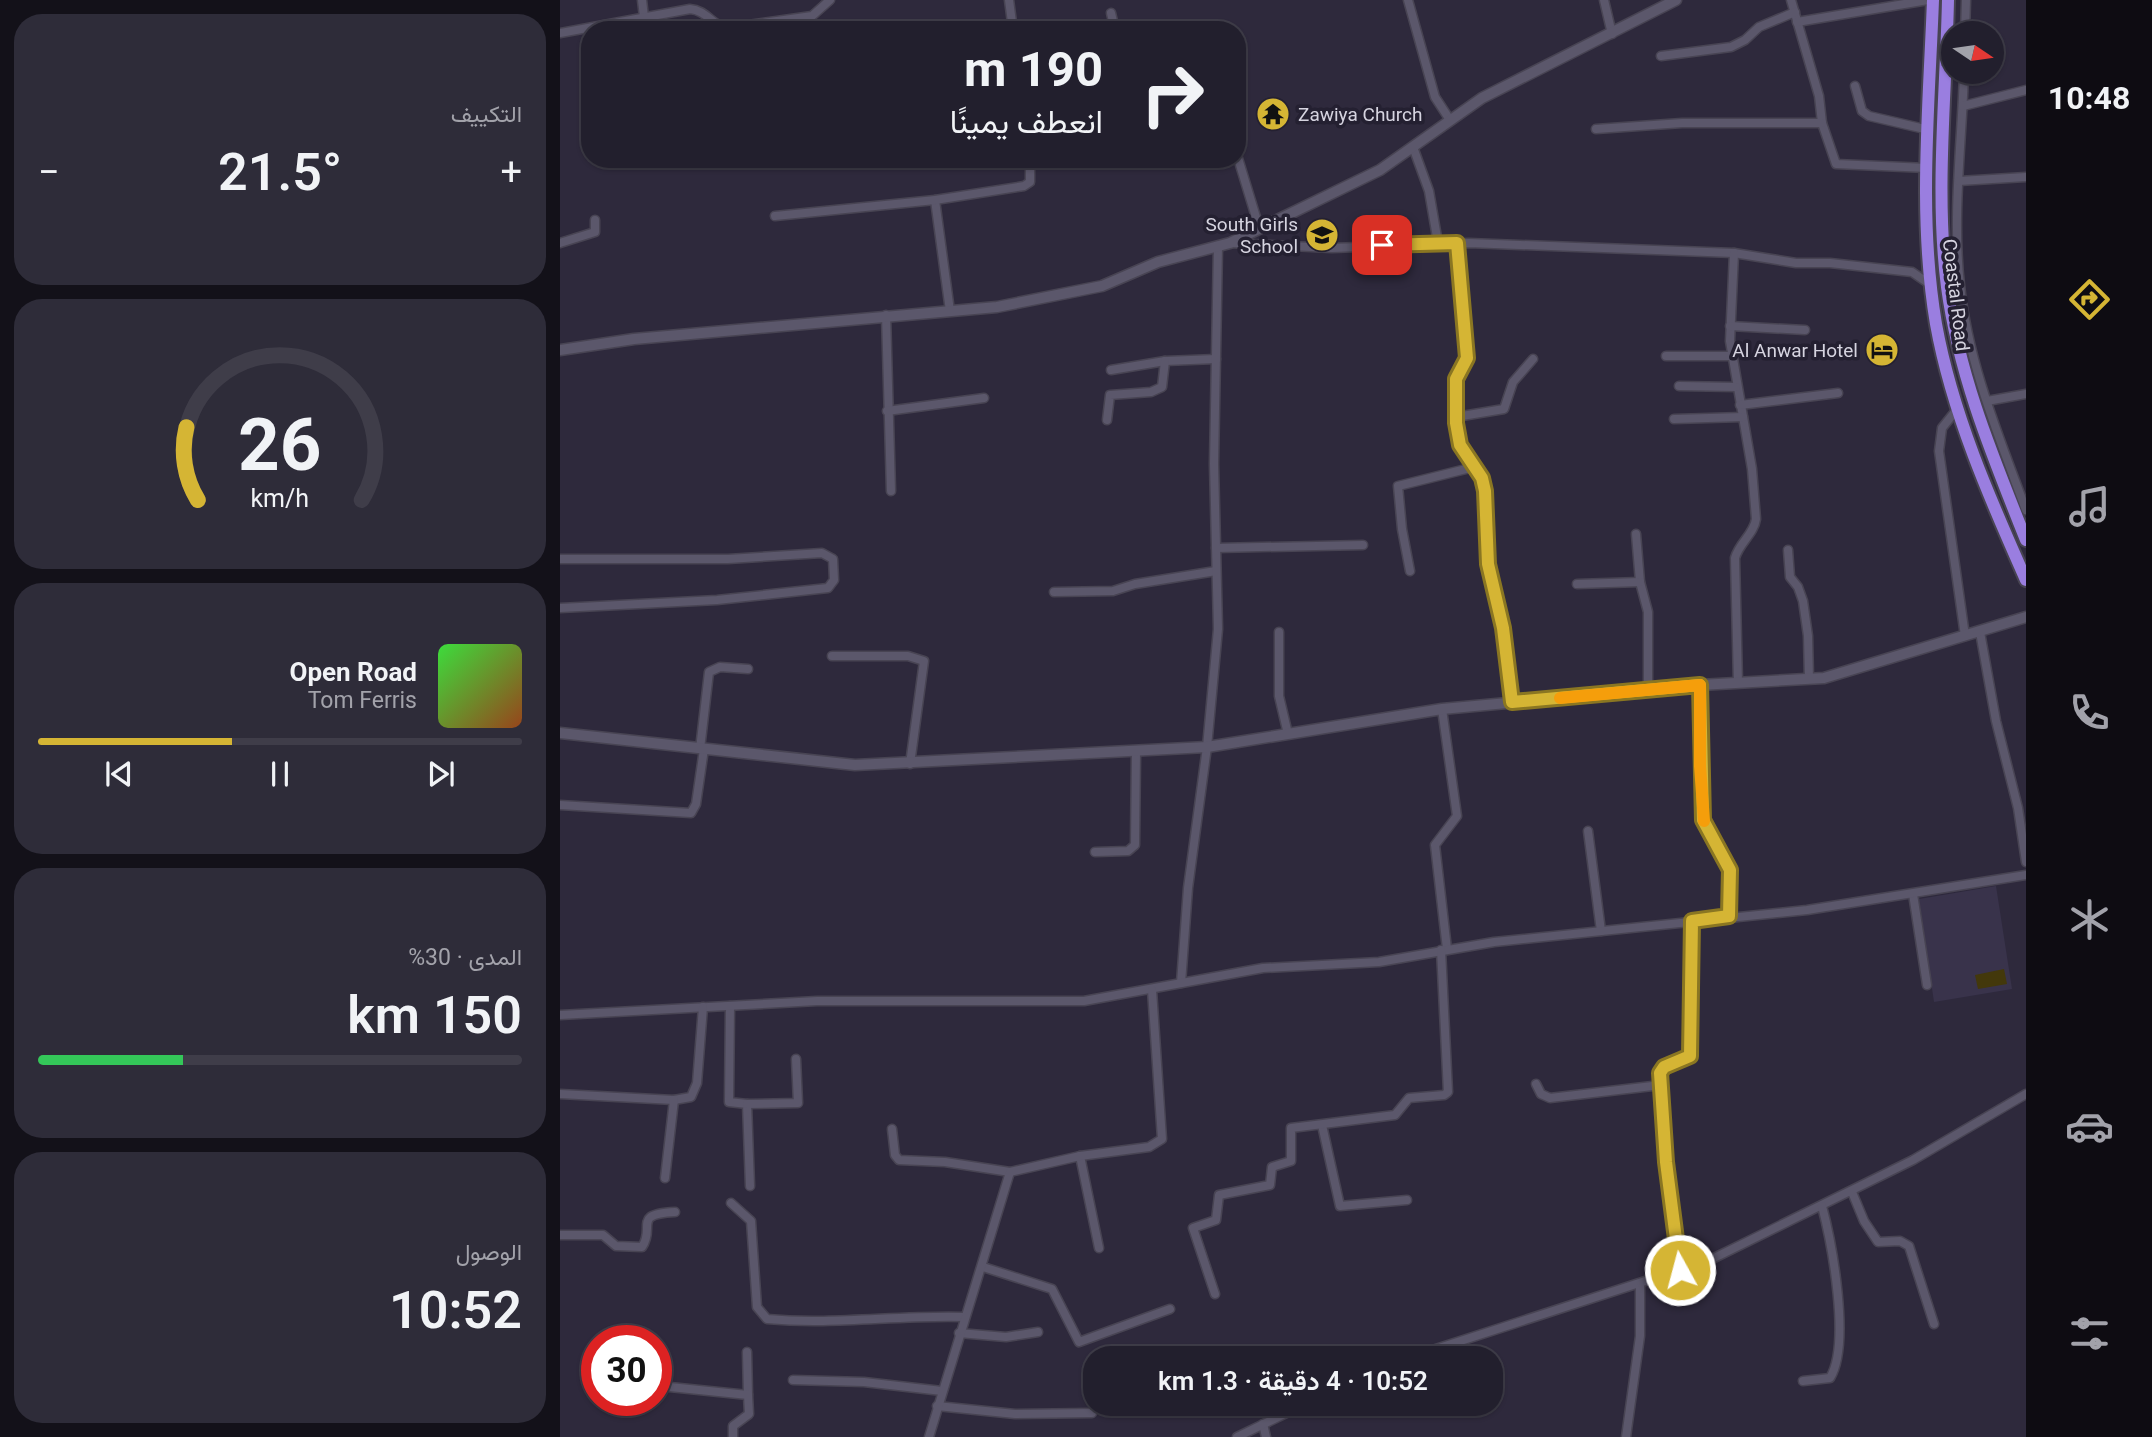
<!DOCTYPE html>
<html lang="ar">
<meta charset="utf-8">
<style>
:root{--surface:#221f2d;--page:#2e2c39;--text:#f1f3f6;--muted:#a2a2aa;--line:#3f3d49;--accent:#d5b534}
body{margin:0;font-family:Roboto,Vazirmatn,sans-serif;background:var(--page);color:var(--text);direction:rtl;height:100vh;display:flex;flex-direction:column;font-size:26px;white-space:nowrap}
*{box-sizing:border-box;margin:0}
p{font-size:23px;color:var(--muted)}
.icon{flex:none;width:38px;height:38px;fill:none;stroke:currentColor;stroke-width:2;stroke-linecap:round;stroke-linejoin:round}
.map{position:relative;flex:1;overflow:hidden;direction:ltr}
.sheet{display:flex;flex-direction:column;gap:14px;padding:14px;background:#131119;width:560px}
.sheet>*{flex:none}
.guide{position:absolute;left:21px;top:21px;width:665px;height:147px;border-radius:28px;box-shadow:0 2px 5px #0004,0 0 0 2px var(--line);direction:rtl;background:#221f2d;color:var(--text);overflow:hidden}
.needle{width:46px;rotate:103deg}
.fabs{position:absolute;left:1381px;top:21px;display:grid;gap:14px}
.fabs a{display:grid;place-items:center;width:63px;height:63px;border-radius:50%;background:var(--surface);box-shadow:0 2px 5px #0004,0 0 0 2px var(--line);font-size:35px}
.speed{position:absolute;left:21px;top:1325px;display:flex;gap:14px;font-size:35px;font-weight:700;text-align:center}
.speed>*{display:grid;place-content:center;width:91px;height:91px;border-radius:50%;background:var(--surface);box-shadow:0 2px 5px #0004,0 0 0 2px var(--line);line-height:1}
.speed .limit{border:10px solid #d22;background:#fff;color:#111}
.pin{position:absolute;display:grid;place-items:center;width:60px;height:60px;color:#fff;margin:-30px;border-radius:14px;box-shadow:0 4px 10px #0006}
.me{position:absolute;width:77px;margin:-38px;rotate:353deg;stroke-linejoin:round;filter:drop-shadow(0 0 5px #0008)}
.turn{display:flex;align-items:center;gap:24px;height:147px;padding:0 28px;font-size:32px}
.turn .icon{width:91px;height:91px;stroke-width:2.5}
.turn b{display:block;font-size:49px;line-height:60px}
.big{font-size:52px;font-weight:600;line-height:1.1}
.sheet .card{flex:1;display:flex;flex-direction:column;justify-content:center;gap:10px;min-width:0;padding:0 24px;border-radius:28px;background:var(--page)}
.sheet .dial{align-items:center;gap:0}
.dial svg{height:182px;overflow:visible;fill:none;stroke:var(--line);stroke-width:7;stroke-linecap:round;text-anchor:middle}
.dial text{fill:var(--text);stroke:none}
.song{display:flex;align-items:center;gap:21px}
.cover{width:84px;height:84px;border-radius:10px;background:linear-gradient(135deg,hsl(120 70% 55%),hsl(20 70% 35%))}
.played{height:7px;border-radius:4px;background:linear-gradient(90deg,var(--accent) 40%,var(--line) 40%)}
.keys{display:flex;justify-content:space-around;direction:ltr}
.heat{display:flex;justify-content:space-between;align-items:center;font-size:38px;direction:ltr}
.charge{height:10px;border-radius:5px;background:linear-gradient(90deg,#34c759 30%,var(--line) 0)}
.trip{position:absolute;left:523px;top:1346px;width:420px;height:70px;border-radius:28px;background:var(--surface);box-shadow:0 2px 5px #0004,0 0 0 2px var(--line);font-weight:600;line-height:70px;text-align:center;direction:rtl}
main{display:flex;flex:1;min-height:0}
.tabs{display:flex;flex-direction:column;width:126px;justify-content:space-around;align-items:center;background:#0e0c12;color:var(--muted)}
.tabs .icon{width:49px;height:49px}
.tabs .on{color:var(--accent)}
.tabs b{font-size:32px;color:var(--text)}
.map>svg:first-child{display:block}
.built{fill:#39334b}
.green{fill:#43380b}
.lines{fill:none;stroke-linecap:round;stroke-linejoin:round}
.minor-casing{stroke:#484453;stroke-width:11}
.tertiary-casing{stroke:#484453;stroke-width:13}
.trunk-casing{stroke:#484453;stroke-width:16}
.minor{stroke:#5b576b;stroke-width:8}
.tertiary{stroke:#5b576b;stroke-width:10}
.trunk{stroke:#9a7ee0;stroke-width:12}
.route-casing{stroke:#8a7622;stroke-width:18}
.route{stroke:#d5b534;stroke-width:12}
.slow{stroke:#f59e0b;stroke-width:12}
.labels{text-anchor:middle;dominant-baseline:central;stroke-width:7;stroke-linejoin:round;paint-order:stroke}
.poi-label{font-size:19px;fill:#d6d4e0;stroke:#242031;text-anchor:end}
.street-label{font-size:19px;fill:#d6d4e0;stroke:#242031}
</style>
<main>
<nav class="tabs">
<b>10:48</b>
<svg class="icon on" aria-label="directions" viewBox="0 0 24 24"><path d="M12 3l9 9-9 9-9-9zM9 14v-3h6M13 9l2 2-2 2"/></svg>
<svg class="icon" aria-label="music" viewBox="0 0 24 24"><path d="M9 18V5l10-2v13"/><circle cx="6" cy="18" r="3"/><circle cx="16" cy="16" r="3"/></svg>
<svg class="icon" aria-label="phone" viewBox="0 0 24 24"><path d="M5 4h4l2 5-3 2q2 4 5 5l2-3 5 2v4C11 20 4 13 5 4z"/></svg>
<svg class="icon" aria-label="climate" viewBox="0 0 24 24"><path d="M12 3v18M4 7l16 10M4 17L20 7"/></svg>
<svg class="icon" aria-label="car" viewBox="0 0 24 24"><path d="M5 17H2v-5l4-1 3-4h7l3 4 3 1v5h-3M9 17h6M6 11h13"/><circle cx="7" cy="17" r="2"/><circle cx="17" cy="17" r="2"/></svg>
<svg class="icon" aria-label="filters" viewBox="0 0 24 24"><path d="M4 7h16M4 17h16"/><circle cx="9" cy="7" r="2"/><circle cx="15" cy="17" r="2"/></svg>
</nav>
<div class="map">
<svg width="1466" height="1437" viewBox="0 0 1466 1437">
<rect width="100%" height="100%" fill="#2e293c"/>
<polygon class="built" points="1436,886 1452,989 1374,1002 1359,899"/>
<polygon class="green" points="1444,969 1447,984 1418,989 1415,975"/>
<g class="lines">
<defs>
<g id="minor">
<polyline points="82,0 84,17"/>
<polyline points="449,0 453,30"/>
<polyline points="848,0 875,97 890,120"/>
<polyline points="1044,0 1052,34"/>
<polyline points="1231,0 1259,96 1262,123 1276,164 1367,168"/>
<polyline points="551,13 555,30"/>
<polyline points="1237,22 1368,0"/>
<path d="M0,33L130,9C146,10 152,25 166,28L252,16L270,0"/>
<polyline points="1405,33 1406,0"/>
<polyline points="1101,56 1171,47 1185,40 1199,27 1235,12"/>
<path d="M1404,72C1402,142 1392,215 1400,285C1408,363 1439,437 1466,510"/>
<polyline points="1295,86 1302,111 1309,116 1369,130"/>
<polyline points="1403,106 1466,90"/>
<polyline points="1036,129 1122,123 1262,123"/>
<polyline points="853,147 869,191 878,243"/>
<polyline points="677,155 699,227"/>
<polyline points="1399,181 1466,177"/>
<polyline points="375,200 390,311"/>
<polyline points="215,216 375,200 464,186 470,182 470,159"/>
<polyline points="0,243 35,232 35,220"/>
<polyline points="670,243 772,248 909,243 1174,253 1236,263 1270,263 1352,272 1371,285"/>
<polyline points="897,243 907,358 896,379 896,423 900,445 922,478 925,491 928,564 943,628 952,702"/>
<path d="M1174,253L1170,341L1192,469L1196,519C1194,534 1179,543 1175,558L1178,683"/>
<polyline points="326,315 331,491"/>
<polyline points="1170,326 1245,330"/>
<polyline points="1106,356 1172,356"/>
<polyline points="551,370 605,361 656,359"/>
<polyline points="1119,386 1176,387"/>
<polyline points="1427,401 1466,394"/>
<polyline points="1180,405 1278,393"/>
<polyline points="1398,408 1382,428 1379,451 1405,636"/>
<polyline points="327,411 424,398"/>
<polyline points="896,417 944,409 953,382 973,359"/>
<polyline points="1114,419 1183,417"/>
<polyline points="547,420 550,395 591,392 602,387 605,361"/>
<polyline points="1076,534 1080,582 1088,612 1088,689"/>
<polyline points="656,548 803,545"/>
<polyline points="1228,550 1230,577 1238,587 1243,601 1248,636 1249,679"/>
<polyline points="0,559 168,559 262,553 273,559 274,580 268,588 157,600 0,608"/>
<polyline points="850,571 842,529 838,486 914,467"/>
<polyline points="1017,584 1080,582"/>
<polyline points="494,592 553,591 575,584 656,571"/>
<polyline points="719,632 719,696 728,734"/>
<polyline points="1420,632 1436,721 1458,808 1466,862"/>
<polyline points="272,656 348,656 364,661 350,764"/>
<polyline points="1140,685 1143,820 1170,870 1169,916"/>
<polyline points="882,709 897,816 875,845 887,949"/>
<polyline points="140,749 149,672 160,667 188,669"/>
<polyline points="0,805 131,813 136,804 144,749"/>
<polyline points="1028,831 1041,931"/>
<polyline points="535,852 568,851 575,845 576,752"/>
<polyline points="1353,894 1367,985"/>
<polyline points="621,983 628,888 647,747 658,629 654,464 658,246"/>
<polyline points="170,1006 169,1102 187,1104 190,1186"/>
<polyline points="0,1015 257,1001 524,1001 703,968 819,962 934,942 1247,910 1466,875"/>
<polyline points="976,1084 981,1094 990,1098 1101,1085"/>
<polyline points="0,1094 114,1100 131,1097 137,1083 143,1007"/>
<polyline points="187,1104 238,1103 236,1059"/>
<polyline points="762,1125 780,1206 847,1200"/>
<polyline points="332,1129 335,1155 339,1160 385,1162 450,1172"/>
<polyline points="520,1156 539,1248"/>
<polyline points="105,1178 114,1100"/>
<polyline points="1292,1192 1304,1221 1318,1242 1340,1241 1349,1246 1374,1324"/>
<path d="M171,1203L191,1221L197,1307L207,1319C273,1325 338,1315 404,1317"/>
<path d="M0,1235H43L56,1246L82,1247C96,1227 71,1214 115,1212"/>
<polyline points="423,1267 492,1289 519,1342 610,1309"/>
<polyline points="1120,1270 1106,1162 1100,1073 1104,1067 1130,1056 1131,921"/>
<polyline points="655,1294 633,1228 656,1220 659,1195 710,1185 712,1167 731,1161 731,1128 835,1115 849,1098 884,1095 888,1092 881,950"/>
<polyline points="399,1333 446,1337 478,1332"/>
<polyline points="187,1352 188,1395"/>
<polyline points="848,1358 1150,1260 1353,1160 1466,1094"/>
<polyline points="233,1380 304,1382 382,1391"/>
<path d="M1243,1381L1270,1378C1291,1344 1272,1244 1262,1206"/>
<polyline points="100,1386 188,1395 189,1414 173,1426 173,1437"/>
<polyline points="377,1406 455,1414 532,1413"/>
<polyline points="703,1424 706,1437"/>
<polyline points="369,1437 450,1172 520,1156 589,1147 602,1139 592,990"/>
<polyline points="677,1437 745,1404"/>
<polyline points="1066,1437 1080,1336 1080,1284"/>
</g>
<g id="tertiary">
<polyline points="0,350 74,339 437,307 542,286 598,262 670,243 820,170 922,98 1116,0"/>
<polyline points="0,733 295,765 647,747 882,709 1140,685 1264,678 1466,617"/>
</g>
<g id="trunk">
<path d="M1373,0C1369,107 1358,218 1376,324C1392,413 1430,499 1466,580"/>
<path d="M1388,0C1386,93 1375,194 1387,287C1399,376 1433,457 1466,540"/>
</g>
</defs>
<use href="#minor" class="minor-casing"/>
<use href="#tertiary" class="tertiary-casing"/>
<use href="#trunk" class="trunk-casing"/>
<use href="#minor" class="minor"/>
<use href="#tertiary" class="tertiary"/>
<use href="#trunk" class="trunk"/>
</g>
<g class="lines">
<defs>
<polyline id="route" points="822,245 897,243 907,358 896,379 896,423 900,445 922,478 925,491 928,564 943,628 952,702 1140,685 1143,820 1170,870 1169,916 1132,921 1130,1056 1104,1067 1100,1073 1106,1162 1120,1270"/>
</defs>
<use href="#route" class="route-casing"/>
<use href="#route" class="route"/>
<polyline class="slow" points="1000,698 1140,685 1140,766 1144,821"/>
</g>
<defs>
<symbol id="temple-disc" viewBox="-11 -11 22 22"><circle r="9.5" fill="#d5b534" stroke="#242031"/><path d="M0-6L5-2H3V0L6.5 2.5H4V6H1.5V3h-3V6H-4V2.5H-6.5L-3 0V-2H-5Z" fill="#111"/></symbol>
<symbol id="school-disc" viewBox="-11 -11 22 22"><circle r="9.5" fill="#d5b534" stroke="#242031"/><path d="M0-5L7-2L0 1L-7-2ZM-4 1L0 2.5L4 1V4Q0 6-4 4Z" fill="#111"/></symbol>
<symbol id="hotel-disc" viewBox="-11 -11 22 22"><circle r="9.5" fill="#d5b534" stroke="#242031"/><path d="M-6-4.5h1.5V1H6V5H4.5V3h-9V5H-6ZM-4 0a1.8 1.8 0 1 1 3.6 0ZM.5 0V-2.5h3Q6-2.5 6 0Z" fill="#111"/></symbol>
</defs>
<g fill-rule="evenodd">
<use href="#temple-disc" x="694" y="95" width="38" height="38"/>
<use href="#school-disc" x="743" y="216" width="38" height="38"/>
<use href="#hotel-disc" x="1303" y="331" width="38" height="38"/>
</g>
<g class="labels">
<g class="poi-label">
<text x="738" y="114" text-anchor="start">Zawiya Church</text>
<text x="738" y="224">South Girls<tspan x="738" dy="22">School</tspan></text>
<text x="1298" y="350">Al Anwar Hotel</text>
</g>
<g class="street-label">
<text transform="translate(1396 295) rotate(83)">Coastal Road</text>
</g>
</g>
</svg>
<div class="fabs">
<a><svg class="needle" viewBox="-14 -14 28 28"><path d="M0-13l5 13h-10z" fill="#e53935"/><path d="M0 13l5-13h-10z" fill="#a2a2aa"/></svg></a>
</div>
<div class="speed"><div class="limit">30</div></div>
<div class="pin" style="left:822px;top:245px;background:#d93025"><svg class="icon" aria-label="arrive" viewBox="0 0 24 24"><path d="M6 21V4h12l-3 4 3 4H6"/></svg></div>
<svg class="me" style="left:1120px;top:1270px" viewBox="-20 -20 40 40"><circle r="17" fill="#d5b534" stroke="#fff" stroke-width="3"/><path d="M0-11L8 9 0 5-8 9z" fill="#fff"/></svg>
<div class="trip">10:52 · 4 دقيقة · 1.3 km</div>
<div class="guide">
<div class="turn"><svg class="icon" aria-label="right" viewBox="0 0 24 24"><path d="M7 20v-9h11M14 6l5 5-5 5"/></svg><div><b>190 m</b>انعطف يمينًا</div></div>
</div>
</div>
<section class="sheet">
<div class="card"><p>التكييف</p>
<div class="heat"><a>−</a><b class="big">21.5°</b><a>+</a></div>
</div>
<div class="card dial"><svg viewBox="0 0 100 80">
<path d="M14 69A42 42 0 1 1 86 69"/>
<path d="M14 69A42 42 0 0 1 9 37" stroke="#d5b534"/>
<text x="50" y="56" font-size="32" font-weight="700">26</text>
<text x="50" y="72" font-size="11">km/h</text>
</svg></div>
<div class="card">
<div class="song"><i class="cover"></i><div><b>Open Road</b><p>Tom Ferris</p></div></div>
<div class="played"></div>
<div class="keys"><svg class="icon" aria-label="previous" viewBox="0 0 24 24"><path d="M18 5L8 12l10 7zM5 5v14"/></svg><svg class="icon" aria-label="pause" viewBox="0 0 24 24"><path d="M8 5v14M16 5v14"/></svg><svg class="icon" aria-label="next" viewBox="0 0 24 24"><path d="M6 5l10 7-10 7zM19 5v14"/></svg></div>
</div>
<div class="card"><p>المدى · 30%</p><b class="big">150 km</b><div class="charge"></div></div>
<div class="card"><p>الوصول</p><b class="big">10:52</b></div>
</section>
</main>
